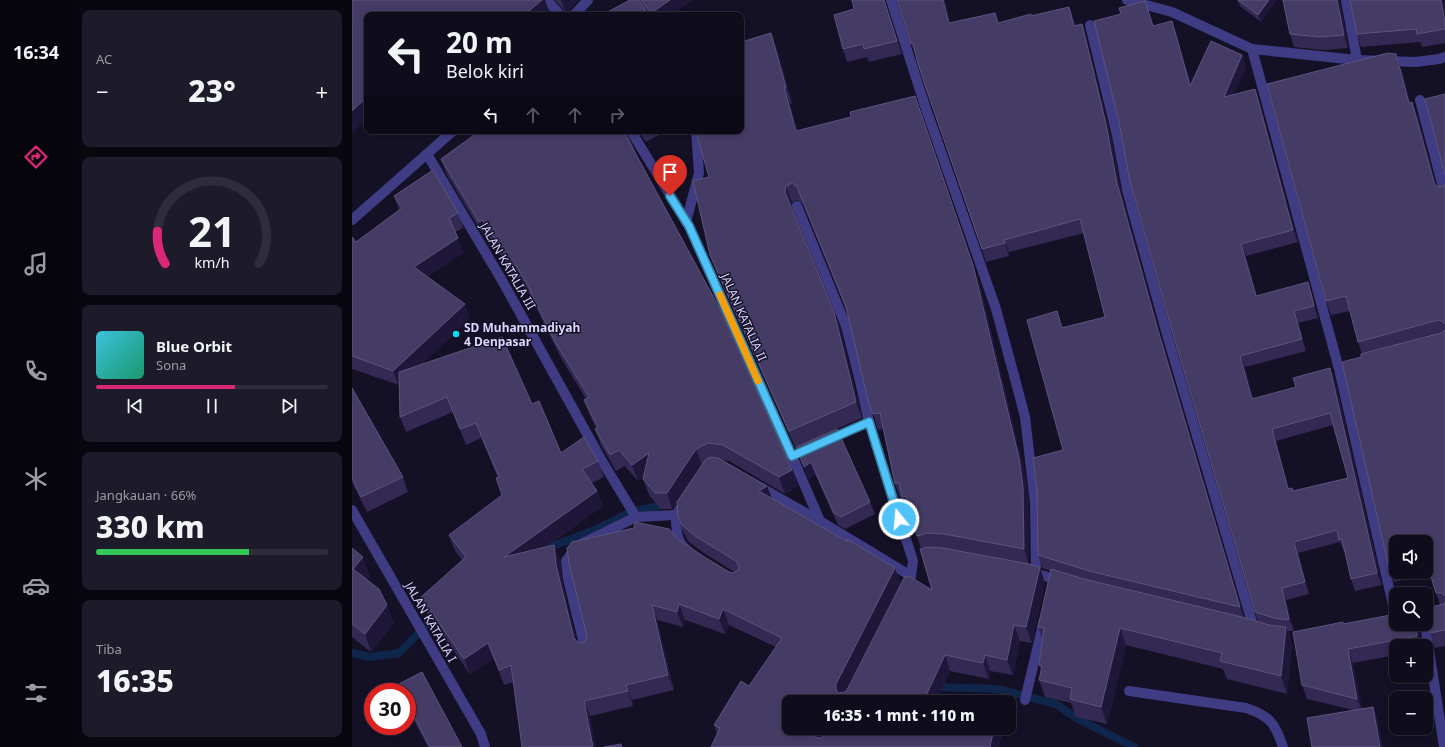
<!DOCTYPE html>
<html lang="id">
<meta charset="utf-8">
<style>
:root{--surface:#0f0c1c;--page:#1d1a29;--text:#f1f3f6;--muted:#9b9ba3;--line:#2f2c3b;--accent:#db2777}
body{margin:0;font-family:"Noto Sans",sans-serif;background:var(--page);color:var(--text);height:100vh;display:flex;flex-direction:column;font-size:15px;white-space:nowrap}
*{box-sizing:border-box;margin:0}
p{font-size:13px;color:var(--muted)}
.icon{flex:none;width:22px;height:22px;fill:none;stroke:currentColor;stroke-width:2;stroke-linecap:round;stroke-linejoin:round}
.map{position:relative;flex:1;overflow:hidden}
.details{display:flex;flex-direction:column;gap:10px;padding:10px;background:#08070f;width:280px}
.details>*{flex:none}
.banner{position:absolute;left:12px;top:12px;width:380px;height:122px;border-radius:8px;box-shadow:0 2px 6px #0003,0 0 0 1px var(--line);background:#0f0c1c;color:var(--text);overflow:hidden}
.controls{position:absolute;left:1037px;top:535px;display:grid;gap:8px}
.controls a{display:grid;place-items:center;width:44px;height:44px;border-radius:8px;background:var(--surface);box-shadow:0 2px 6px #0003,0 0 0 1px var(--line);font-size:20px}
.speed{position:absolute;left:12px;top:683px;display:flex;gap:8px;font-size:20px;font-weight:700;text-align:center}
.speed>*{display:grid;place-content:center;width:52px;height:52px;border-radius:50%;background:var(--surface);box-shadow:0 2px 6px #0003,0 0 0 1px var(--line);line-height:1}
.speed .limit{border:6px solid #d22;background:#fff;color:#111}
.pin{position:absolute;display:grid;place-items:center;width:34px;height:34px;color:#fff;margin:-41px -17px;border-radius:50% 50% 50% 0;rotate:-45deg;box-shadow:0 0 4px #0007}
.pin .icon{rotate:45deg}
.me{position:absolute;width:44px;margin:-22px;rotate:343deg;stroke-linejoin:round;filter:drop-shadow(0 0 3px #0008)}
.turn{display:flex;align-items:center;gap:14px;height:84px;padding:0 16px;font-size:18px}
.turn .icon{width:52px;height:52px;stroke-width:2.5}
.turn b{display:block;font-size:28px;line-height:34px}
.lanes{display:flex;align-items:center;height:38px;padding:0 16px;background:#0003;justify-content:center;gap:20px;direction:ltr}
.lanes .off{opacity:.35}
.big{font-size:30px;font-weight:800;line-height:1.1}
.details .tile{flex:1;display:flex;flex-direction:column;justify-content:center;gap:6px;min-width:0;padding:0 14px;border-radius:8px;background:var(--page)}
.details .dial{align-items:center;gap:0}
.dial svg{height:104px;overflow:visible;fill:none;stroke:var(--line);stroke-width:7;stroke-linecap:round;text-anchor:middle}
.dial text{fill:var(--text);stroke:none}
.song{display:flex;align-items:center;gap:12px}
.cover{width:48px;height:48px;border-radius:6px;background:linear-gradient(135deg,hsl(190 70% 55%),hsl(160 70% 35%))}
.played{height:4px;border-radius:2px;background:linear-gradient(90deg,var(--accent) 60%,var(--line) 60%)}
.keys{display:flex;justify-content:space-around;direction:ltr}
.heat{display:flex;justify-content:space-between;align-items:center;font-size:22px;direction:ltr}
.charge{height:6px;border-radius:3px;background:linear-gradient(90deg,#34c759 66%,var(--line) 0)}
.trip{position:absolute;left:430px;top:695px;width:234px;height:40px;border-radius:8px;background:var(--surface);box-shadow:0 2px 6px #0003,0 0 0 1px var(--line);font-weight:800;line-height:40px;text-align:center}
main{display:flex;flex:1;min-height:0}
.menu{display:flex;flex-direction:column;width:72px;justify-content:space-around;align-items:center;background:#06050b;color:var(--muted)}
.menu .icon{width:28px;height:28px}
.menu .active{color:var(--accent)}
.menu b{font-size:18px;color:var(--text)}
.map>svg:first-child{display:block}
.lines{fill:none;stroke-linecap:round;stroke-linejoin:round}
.stream{stroke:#10254a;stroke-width:8}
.minor{stroke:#403c84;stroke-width:10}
.wall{fill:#332953;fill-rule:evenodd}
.shaded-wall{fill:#1f1739}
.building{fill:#453c65;stroke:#5c547d;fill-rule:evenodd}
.route-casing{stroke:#337fa1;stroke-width:10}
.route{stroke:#4fc3f7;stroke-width:7}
.slow{stroke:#f59e0b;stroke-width:7}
.poi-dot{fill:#08dcf8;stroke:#141026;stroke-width:1.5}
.labels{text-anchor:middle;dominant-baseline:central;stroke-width:3;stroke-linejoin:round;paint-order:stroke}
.street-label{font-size:12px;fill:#dbd6fe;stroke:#141026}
.poi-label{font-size:12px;font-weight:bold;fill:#dbd6fe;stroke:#141026;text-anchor:start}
</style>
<main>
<nav class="menu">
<b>16:34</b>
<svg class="icon active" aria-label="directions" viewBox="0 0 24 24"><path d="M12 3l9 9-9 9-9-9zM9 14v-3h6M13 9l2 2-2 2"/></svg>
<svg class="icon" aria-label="music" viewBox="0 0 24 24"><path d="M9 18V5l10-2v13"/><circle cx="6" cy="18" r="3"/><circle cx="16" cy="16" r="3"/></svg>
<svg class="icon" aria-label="phone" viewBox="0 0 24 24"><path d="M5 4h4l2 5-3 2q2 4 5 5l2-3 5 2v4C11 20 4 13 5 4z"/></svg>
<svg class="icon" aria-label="climate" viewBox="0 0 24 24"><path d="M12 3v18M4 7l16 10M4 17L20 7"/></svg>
<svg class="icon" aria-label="car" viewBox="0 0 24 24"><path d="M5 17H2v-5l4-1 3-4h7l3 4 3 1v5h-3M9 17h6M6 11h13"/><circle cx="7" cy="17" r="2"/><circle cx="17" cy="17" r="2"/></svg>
<svg class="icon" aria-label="filters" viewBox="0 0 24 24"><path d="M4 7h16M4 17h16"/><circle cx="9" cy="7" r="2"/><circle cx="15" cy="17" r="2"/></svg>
</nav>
<section class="details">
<div class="tile"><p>AC</p>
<div class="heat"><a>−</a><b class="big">23°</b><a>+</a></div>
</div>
<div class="tile dial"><svg viewBox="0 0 100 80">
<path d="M14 69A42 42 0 1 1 86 69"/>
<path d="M14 69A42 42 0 0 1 8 44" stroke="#db2777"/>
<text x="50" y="56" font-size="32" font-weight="700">21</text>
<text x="50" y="72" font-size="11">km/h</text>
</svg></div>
<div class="tile">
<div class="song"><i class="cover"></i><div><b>Blue Orbit</b><p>Sona</p></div></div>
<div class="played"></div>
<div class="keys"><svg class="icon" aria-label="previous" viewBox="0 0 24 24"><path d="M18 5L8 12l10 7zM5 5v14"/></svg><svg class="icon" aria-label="pause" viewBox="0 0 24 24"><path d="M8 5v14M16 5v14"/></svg><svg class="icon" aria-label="next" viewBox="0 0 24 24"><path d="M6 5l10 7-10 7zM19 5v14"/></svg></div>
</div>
<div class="tile"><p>Jangkauan · 66%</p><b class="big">330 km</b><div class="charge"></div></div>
<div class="tile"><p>Tiba</p><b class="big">16:35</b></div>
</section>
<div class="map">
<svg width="1093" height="747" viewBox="0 0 1093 747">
<rect width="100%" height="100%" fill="#141026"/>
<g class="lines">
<g class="stream">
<polyline points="190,550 240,531 279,512 316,504"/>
<polyline points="0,653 18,657 47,653 87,612"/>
<polyline points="579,686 585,687 645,689 704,704 726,719 782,747"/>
</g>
<g class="minor">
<polyline points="195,0 208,15"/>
<polyline points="539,0 573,106 644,309 663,379 673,417 683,503 684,573"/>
<polyline points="775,0 820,12 900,49 1005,60 1063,62 1087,59 1093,57"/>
<polyline points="994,0 1005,60"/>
<polyline points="222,15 236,0"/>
<polyline points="738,25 765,135 776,194 816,338 902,629"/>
<polyline points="900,49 987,369 1044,618"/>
<polyline points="1068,100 1093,195"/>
<polyline points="279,131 337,226 440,456 468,521"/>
<polyline points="75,154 148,277 250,461 284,517"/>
<polyline points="445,206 494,326 507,377 517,422 561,561 559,576 552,589"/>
<polyline points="0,220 101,131"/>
<polyline points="334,222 347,173 344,131"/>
<polyline points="475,440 517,422"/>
<polyline points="406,486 468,521 559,576"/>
<polyline points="0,510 129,734 133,747"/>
<path d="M324,515C324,529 324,542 336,551"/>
<polyline points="678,572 710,581"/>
<polyline points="1074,616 1093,613"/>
<polyline points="1073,624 1092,747"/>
<polyline points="234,652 216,579 214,561 222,550 229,544 284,517 324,515 333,501"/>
<path d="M777,691L894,708C918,716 923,723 931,747"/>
<polyline points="673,700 692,620"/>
</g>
</g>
<g class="wall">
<polygon points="203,0 227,0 214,13"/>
<polygon points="278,0 340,0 319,15 250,15"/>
<polygon points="500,0 533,0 533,2 550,54 517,62 515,57 495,62 491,49 502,9"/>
<polygon points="885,0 925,0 909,22 888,6"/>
<polygon points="931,0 988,0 988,1 996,48 972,50 942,47 938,34"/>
<polygon points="998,0 1092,0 1093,8 1093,43 1070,47 1068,42 1009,47 1005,34"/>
<path d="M717,7L724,25L734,37L759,136L770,196L810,340L892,617L906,622L903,612L797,13L801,26L824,33L839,85L890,55L894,67L882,94L907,101L946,242L894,256L905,296L960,294L966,318L946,323L954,351L893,367L901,398L983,380L1030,585L1003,591L999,579L993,551L992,552L988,542L946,553L957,594L934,600L942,631H936L940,644L935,694L875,679L871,669L774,645L755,724L724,717L719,703L693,697L687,680L689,670L687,665L690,639L686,627L699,571L690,568L686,555L711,450L710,327L753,317L732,233L657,252V256L634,262L575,91L564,57L559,44L598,23L643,13L647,23L679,16ZM981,425L996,478L942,491L937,489L924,441Z"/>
<polygon points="419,33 425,49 440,103 438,104 445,131 627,281 673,474 677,503 677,564 693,583 680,643 668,641 661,675 638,671 637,679 598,671 583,702 437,702 437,728 650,730 647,747 359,747 365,734 362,725 397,686 424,647 377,625 373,634 333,620 331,627 305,620 322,690 280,700 281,706 238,716 161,682 152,685 142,658 118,674 74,612 69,597 111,561 103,551 97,535 150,495 146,477 129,438 114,445 101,412 54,432 48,417 47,385 0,369 0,237 4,242 47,210 42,196 106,213 111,228 103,232 111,253 75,277 118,318 70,364 180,404 209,453 246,461 252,477 240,483 245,491 251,506 192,548 202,545 208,561 210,581 224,641 227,643 233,642 327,540 354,558 377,572 381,573 382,572 349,551 336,541 331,532 326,517 325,502 320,509 309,509 297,495 291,479 292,477 286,481 273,466 264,471 249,445 243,429 244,428 238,416 232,400 234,399 209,358 184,307 181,300 170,281 167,282 136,237 133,238 95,175 89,159 120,136 116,131 275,131 282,149 281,149 440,470 446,486 433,494 377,461 370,460 415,486 420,499 543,568 548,583 493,692 495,690 554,578 580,590 569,549 565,536 558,512 556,513 551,499 549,500 543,484 531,429 526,430 521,414 495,312 451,204 445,200 440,202 439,207 488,328 510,418 443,447 364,271 358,255 357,177"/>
<path d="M1049,68L1058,103L1066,117L1084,186L1089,187L1093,185V184V646L1083,648L1078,633L1088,605L1084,593L1078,574L1042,582L1037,568L1009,357L1010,354L1006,342L998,311L979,315L974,301ZM1044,542H1074V572H1044Z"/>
<polygon points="286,131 314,131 294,142"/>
<polygon points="0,388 51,477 56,492 15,512 0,482"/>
<polygon points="444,447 518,502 523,514 493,529 486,525 463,474 457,479"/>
<polygon points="0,548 18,576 15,579 42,623 19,652 0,637"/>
<polygon points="991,624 1066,624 1070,646 1044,646 1044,655 1001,663 1010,709 1021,707 1027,725 1001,710 955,699 950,685"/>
<polygon points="70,672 110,747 76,747 55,708 55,692 48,692 45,685"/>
</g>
<g class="shaded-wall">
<polygon points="190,0 193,0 198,14 197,15 172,15"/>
<polygon points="209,0 227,0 214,13"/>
<polygon points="318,0 340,0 319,15 299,15 299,13"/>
<polygon points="532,0 533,0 533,2 550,54"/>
<polygon points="591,0 593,0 601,36 597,23"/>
<polygon points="917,0 925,0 909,22 906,15"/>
<polygon points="985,0 988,0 988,1 996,48 992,35"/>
<polygon points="1089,0 1092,0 1093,8 1093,22"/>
<polygon points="717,7 722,19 727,39 722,26"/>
<polygon points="820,21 824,33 842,98 838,86"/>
<polygon points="730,24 734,37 759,136 770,196 810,340 893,620 888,607 805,327 765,183"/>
<polygon points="419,33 425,49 440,103 434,87"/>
<polygon points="1044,54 1049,68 1062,118 1057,103"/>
<polygon points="890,55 894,67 876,109 872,97"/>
<polygon points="432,87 438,104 450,147 444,131"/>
<polygon points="903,89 907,101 946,242 941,230"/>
<polygon points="563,96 627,281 673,474 677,503 677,565 672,549"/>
<polygon points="15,97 15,119 0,133 0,111"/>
<polygon points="1060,102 1066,117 1087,197 1082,182"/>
<polygon points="434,186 440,202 439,208 433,192"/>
<polygon points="130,220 136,237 133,238 127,222"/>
<polygon points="106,238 111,253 67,282 62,267"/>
<polygon points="652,240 657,252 657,256 653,243"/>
<polygon points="889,244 894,256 908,308 904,296"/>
<polygon points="956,282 960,294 966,318 962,306"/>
<polygon points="113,304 118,318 47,386 41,371"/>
<polygon points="942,311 946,323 954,351 950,339"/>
<polygon points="482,312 488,328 510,418 504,402"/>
<polygon points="888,356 893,367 905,410 900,399"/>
<polygon points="978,368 983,380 1030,585 1025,573"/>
<polygon points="920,429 924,441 940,501 936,489"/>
<polygon points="344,449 350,465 320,509 315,493"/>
<polygon points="297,453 303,470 286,481 280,465"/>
<polygon points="459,462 463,474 457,479 452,467"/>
<polygon points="440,470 446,486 433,494 427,477"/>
<polygon points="415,486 421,501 407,491"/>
<polygon points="245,491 251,506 157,572 152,557"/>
<polygon points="942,542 946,553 957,594 953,582"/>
<polygon points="202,545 208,561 210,581 228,654 222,638 204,565"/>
<polygon points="11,557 18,576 8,587 1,569"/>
<polygon points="688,567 693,583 680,643 674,627"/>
<polygon points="543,568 548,583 489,699 484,690 484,684"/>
<polygon points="930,588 934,600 942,631 937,619"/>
<polygon points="327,604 333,620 331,627 325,612"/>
<polygon points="35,605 42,623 19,652 13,634"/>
<polygon points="300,605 305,620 322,690 316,675"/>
<polygon points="371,609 377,625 373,634 367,619"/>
<polygon points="1064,624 1066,624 1070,646 1069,646 1065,636"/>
<polygon points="662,625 668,641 661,675 655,660"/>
<polygon points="934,627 940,644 935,694 929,676"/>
<polygon points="768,628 774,645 755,724 749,707"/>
<polygon points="136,643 142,658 118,674 112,659"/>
<polygon points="996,649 1001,663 1011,713 1005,699"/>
<polygon points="593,655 598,671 583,702 572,702 572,700"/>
<polygon points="633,655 638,671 637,679 631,663"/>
<polygon points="274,685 280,700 281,706"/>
<polygon points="232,701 238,716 244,747 241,747"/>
<polygon points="1021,707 1027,725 1031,747 1028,747"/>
<polygon points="461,728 475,728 466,744 460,732"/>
<polygon points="642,728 649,728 650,730 647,747 638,747"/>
</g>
<g class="building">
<polygon points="0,0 190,0 172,15 15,15 15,97 0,111"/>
<polygon points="278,0 287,0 296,15 250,15"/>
<polygon points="289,0 318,0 299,13"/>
<polygon points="500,0 532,0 545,41 512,49 511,44 491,49 482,15 502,9"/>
<polygon points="545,0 591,0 597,23 643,13 646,23 679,14 679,16 717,7 722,26 730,24 754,124 765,183 805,327 888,607 737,571 686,555 685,490 681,458 711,450 675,320 705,311 710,328 753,317 728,219 652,240 653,243 630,249 575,91 566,64 561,43 559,44"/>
<polygon points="886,0 917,0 906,15"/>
<polygon points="931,0 985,0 992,35 968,37 938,34"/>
<polygon points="998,0 1089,0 1093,22 1093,29 1065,34 1064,29 1005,34"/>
<path d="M793,1L801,26L820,21L838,86L859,41L890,55L872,97L903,89L941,230L889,244L904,296L956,282L962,306L942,311L950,339L888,356L900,399L944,387L941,378L978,368L1025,573L999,579L990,539L987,540L985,530L942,542L953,582L930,588L937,619L934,620L922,618L903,612L818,324L778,181L767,122L742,21L769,14L767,8ZM978,413L996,478L941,491L940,488L936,489L920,429Z"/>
<polygon points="419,33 434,87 432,87 444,131 499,117 498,112 563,96 621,265 667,458 671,487 672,549 592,534 575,533 565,536 554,496 550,497 547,482 543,484 528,413 521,414 517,404 494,307 445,187 440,183 434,186 433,192 482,312 504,402 437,431 358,255 341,181 357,177 346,139 346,131 389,131 389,42"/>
<polygon points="1036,53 1044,54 1057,103 1060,102 1082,182 1084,186 1089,187 1093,185 1093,184 1093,324 1090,321 1086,320 1006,342 994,296 974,301 915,84"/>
<polygon points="1093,94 1093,175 1073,99"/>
<polygon points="124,131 275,131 276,133 273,134 369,311 440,470 427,477 371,445 356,443 344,449 315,493 303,493 291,479 297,453 280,465 267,450 258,455 243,429 246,427 232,400 237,397 203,342 178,291 179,291 164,265 161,266 130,220 127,222 89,159 125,133"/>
<polygon points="81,170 106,213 97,218 106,238 62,267 113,304 41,371 0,356 0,237 4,242 50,208 42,196"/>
<polygon points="1093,330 1093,596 1090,593 1084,593 1074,560 1074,542 1044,542 1044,566 1037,568 990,362 1009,357 1009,354 1089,333"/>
<polygon points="150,337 180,404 187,401 209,453 232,437 246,461 230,469 245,491 152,557 202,545 204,565 222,638 227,643 233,642 235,636 217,563 215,548 220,542 282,528 283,522 317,529 327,540 354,558 377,572 381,573 386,570 387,567 384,561 343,536 330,525 326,517 325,502 354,459 359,457 366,458 415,486 407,491 496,542 495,539 543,568 484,684 484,690 487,693 493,692 495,690 553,576 554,578 557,576 580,590 568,549 576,547 591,548 677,564 688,567 674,627 662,625 655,660 633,655 631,663 593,655 572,700 581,702 437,702 437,728 461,728 460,732 463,737 467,738 470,737 475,728 642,728 638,747 359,747 368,728 362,725 389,681 397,686 430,638 371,609 367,619 327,604 325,612 300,605 316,675 274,685 276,691 232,701 241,747 170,747 159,665 147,670 136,643 112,659 69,597 114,557 97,535 150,495 144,478 147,477 124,423 108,429 95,397 48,417 47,372"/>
<polygon points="0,388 51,477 9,497 0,478"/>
<polygon points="485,429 518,502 489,517 482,513 459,462 452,467 444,447"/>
<polygon points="0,548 11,557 1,569 27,589 35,605 13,634 0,624"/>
<polygon points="699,569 732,579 894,618 917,625 934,627 929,676 868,661 870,653 768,628 749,707 718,699 720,688 687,680 690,666 687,665 692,628 686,627"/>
<polygon points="1093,602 1093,630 1078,633 1074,608 1092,604"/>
<polygon points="1044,614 1044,624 1064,624 1065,636 996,649 1005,699 950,685 941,632 991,622 991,624"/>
<polygon points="70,672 110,747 78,747 55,703 55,692 49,692 45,685"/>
<polygon points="1021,707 1028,747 960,747 955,718"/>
<polygon points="269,744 270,747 252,747"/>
</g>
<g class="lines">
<defs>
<polyline id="route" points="318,196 337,226 440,456 517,422 547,519"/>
</defs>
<use href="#route" class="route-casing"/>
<use href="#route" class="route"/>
<polyline class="slow" points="368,295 406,381"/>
</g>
<circle class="poi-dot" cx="104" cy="334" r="4"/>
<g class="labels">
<g class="street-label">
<text transform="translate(156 266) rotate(60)">JALAN KATALIA III</text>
<text transform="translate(392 317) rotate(66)">JALAN KATALIA II</text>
<text transform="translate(79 622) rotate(60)">JALAN KATALIA I</text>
</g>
<g class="poi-label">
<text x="112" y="327">SD Muhammadiyah<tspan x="112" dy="14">4 Denpasar</tspan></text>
</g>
</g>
</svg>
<div class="controls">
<a><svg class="icon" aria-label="sound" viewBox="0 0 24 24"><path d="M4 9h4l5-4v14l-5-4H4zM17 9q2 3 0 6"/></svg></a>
<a><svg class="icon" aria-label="search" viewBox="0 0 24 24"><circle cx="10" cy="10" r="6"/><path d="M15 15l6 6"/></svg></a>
<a>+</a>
<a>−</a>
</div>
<div class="speed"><div class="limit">30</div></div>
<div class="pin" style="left:318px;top:196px;background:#d93025"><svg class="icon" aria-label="arrive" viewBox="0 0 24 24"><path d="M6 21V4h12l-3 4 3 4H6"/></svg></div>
<svg class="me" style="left:547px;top:519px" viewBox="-20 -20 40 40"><circle r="17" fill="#4fc3f7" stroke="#fff" stroke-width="3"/><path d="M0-11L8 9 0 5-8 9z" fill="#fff"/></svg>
<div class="trip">16:35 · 1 mnt · 110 m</div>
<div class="banner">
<div class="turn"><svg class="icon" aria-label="left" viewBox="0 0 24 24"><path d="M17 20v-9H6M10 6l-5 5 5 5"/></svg><div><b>20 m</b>Belok kiri</div></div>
<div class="lanes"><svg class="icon" aria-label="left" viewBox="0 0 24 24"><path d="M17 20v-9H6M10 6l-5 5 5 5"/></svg><svg class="icon off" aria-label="ahead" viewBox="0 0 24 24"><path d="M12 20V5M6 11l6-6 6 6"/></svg><svg class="icon off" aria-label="ahead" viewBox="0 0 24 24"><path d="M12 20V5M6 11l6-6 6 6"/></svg><svg class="icon off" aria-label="right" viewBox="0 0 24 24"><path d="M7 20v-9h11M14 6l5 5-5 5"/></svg></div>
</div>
</div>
</main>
